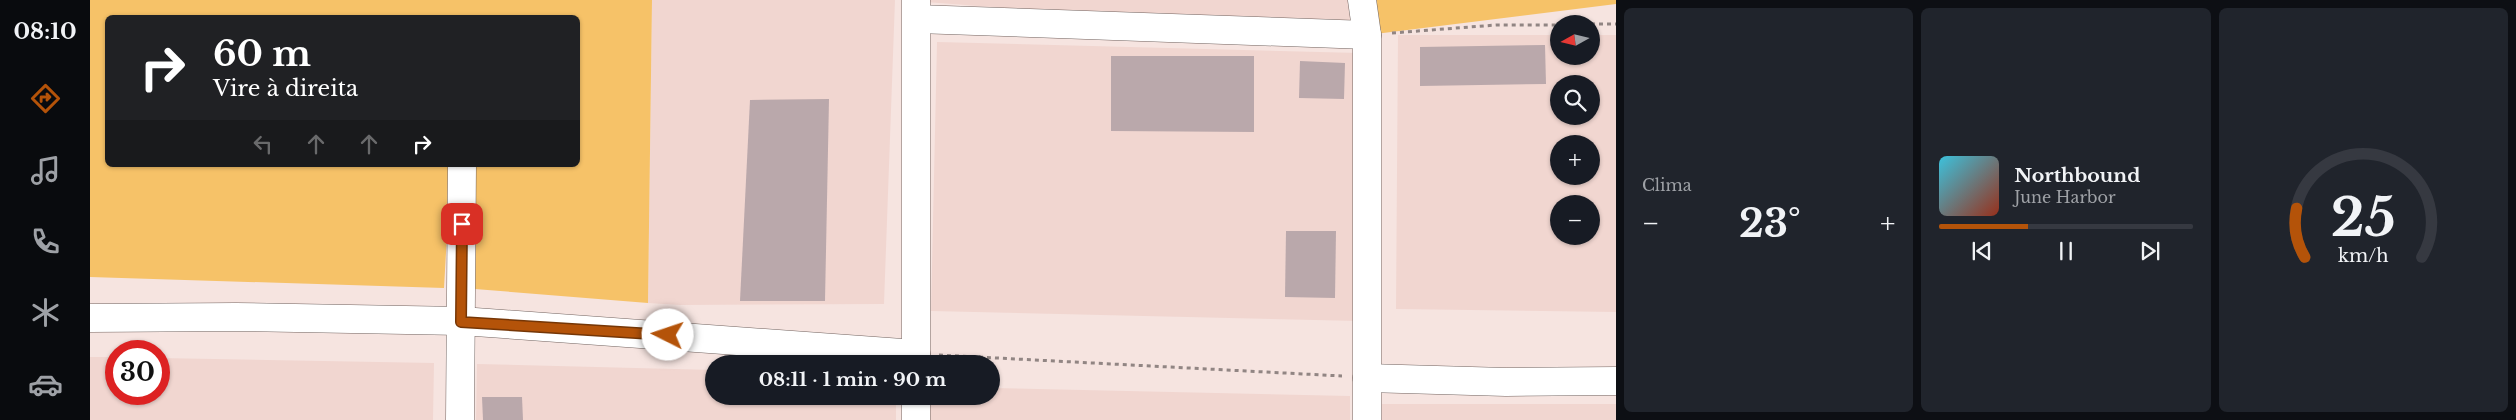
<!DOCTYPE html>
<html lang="pt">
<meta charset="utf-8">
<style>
:root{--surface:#171b24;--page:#20242c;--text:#f1f3f6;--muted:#9ea1a6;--line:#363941;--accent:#b45309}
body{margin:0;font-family:"Libre Baskerville",serif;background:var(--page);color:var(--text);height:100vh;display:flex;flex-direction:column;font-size:19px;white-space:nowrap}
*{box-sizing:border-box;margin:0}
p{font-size:16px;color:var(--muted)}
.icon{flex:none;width:28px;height:28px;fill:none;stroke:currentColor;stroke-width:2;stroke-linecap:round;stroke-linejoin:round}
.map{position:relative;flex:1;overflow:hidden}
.side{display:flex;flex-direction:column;gap:8px;padding:8px;background:#0d0f14;width:900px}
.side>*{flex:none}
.hud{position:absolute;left:15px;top:15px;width:475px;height:152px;border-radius:8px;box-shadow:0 1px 4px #0004;background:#202124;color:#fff;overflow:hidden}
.needle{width:32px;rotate:262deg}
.fabs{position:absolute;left:1460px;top:15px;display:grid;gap:10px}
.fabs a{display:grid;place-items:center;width:50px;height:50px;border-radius:50%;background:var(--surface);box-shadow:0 1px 4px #0004;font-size:25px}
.speed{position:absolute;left:15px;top:340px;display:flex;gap:10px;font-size:25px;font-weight:700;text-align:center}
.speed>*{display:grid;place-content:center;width:65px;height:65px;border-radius:50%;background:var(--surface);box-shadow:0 1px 4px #0004;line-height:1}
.speed .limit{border:8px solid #d22;background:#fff;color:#111}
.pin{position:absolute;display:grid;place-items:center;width:42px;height:42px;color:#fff;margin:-21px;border-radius:10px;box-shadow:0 2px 8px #0006}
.me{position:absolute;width:55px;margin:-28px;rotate:274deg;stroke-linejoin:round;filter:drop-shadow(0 0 4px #0008)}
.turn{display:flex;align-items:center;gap:18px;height:105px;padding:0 25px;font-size:22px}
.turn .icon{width:65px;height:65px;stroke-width:2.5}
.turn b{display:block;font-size:35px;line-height:42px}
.lanes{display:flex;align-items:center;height:48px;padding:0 25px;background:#0003;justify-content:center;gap:25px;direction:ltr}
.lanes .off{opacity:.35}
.big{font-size:38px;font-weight:700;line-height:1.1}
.side .widget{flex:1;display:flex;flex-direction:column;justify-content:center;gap:8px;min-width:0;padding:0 18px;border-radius:8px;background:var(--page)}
.side .dial{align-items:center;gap:0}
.dial svg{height:130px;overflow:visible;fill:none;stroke:var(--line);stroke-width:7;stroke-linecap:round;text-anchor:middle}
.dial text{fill:var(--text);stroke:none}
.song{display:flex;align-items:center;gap:15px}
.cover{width:60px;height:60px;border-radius:8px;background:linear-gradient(135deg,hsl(190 70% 55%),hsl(10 70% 35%))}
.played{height:5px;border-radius:2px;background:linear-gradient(90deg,var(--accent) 35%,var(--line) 35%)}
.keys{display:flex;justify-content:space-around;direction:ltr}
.heat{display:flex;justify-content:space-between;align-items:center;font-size:28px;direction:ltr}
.side .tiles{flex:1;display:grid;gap:8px;grid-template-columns:repeat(3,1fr)}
.trip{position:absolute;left:615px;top:355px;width:295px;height:50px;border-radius:25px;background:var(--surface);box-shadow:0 1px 4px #0004;font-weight:700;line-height:50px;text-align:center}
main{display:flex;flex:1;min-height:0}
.dock{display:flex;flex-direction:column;width:90px;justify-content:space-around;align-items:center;background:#090b0e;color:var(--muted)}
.dock .icon{width:35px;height:35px}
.dock .on{color:var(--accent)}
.dock b{font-size:22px;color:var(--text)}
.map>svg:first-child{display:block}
.built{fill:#f1d6d0;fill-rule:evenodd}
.green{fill:#f6c268}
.building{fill:#baa8ab}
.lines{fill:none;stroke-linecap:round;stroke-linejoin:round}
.minor-casing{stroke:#736460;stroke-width:29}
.path{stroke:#918583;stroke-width:3;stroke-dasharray:4 4;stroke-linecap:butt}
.minor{stroke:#fff;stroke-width:28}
.route-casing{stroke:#753606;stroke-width:12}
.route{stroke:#b45309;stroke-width:9}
</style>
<main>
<nav class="dock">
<b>08:10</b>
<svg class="icon on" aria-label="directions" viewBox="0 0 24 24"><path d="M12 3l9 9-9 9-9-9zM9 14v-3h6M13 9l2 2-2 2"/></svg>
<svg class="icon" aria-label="music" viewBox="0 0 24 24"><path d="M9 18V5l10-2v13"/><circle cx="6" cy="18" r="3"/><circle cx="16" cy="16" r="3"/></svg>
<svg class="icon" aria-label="phone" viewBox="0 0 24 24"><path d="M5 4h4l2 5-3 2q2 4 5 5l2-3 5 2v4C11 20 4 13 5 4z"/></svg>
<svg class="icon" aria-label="climate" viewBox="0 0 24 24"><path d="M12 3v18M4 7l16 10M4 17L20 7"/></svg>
<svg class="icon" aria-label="car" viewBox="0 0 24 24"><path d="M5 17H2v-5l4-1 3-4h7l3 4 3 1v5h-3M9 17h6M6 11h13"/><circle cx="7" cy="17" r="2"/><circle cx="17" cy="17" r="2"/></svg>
</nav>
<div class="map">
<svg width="1526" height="420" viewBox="0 0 1526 420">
<rect width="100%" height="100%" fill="#f6e4e0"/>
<g class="built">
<polygon points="562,0 805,0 794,304 590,305 558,303"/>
<polygon points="836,0 1271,0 1277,35 836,2"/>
<path d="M1308,35H1469V56H1501V35H1526V312L1306,309ZM1469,84H1501V116H1469ZM1469,144H1501V176H1469ZM1469,204H1501V236H1469Z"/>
<polygon points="847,42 1269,53 1269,321 841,311"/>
<polygon points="0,357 26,357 26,394 69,394 69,358 344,363 343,420 0,420"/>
<polygon points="387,364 624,370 624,396 806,396 806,420 386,420"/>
<polygon points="901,388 1260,396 1260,420 838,420 838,396 901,396"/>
<rect x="1292" y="404" width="234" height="16"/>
</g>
<g class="green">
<polygon points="0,0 562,0 558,303 372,288 380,165 488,165 488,18 18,18 18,165 361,165 354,288 0,277"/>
<polygon points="1272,0 1526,0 1526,4 1277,35"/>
</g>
<g class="building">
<polygon points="1455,45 1456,84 1330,86 1330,47"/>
<polygon points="1021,56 1164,56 1164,132 1021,131"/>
<polygon points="1210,61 1255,63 1254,99 1209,98"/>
<polygon points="739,99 735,301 650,301 660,100"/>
<polygon points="1196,231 1246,231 1245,298 1195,297"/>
<polygon points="392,397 432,397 433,420 393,420"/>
</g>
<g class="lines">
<defs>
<g id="minor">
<polyline points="1272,0 1277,35 1277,420"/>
<polyline points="827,19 1277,35"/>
<polyline points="0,318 146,317 371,321 826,354"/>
<polyline points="826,364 826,1"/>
<polyline points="1277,378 1416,382 1526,381"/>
<polyline points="370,420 372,165"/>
<polyline points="826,420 826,396"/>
</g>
</defs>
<use href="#minor" class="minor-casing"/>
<g class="path">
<polyline points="1501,24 1526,24"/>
<polyline points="1302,33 1406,25 1469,25"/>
<polyline points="849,355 1252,376"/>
</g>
<use href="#minor" class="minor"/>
</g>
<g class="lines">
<defs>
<polyline id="route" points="372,224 371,322 578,335"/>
</defs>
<use href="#route" class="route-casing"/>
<use href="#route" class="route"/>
</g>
</svg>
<div class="fabs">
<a><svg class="needle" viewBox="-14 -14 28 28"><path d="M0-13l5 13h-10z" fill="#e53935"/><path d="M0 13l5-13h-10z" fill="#9ea1a6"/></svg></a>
<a><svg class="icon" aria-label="search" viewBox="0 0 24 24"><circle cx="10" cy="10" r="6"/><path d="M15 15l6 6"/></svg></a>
<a>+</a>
<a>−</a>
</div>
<div class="speed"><div class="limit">30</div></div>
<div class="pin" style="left:372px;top:224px;background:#d93025"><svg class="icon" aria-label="arrive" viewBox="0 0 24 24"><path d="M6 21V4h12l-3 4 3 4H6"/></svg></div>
<svg class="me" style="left:578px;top:335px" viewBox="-20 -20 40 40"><circle r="19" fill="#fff"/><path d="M0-13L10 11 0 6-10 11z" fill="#b45309"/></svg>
<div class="trip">08:11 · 1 min · 90 m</div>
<div class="hud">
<div class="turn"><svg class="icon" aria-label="right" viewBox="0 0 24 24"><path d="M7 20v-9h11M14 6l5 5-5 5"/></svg><div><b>60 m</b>Vire à direita</div></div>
<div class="lanes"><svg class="icon off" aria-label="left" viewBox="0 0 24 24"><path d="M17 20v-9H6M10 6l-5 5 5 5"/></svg><svg class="icon off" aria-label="ahead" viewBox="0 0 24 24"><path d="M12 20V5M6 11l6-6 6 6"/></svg><svg class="icon off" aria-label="ahead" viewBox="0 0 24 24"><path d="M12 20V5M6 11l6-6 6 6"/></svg><svg class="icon" aria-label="right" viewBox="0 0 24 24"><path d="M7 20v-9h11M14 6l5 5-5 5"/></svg></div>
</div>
</div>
<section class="side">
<div class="tiles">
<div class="widget"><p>Clima</p>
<div class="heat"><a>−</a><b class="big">23°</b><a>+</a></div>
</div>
<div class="widget">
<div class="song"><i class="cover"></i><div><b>Northbound</b><p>June Harbor</p></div></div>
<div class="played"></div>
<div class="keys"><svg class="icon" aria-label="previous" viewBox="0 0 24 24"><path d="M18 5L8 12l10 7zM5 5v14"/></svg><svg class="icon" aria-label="pause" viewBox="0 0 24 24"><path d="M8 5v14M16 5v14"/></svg><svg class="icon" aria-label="next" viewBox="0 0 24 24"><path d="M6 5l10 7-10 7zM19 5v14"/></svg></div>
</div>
<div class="widget dial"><svg viewBox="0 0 100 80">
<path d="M14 69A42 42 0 1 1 86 69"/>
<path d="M14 69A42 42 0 0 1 9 39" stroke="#b45309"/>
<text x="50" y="56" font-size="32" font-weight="700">25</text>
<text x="50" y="72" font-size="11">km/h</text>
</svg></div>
</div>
</section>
</main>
